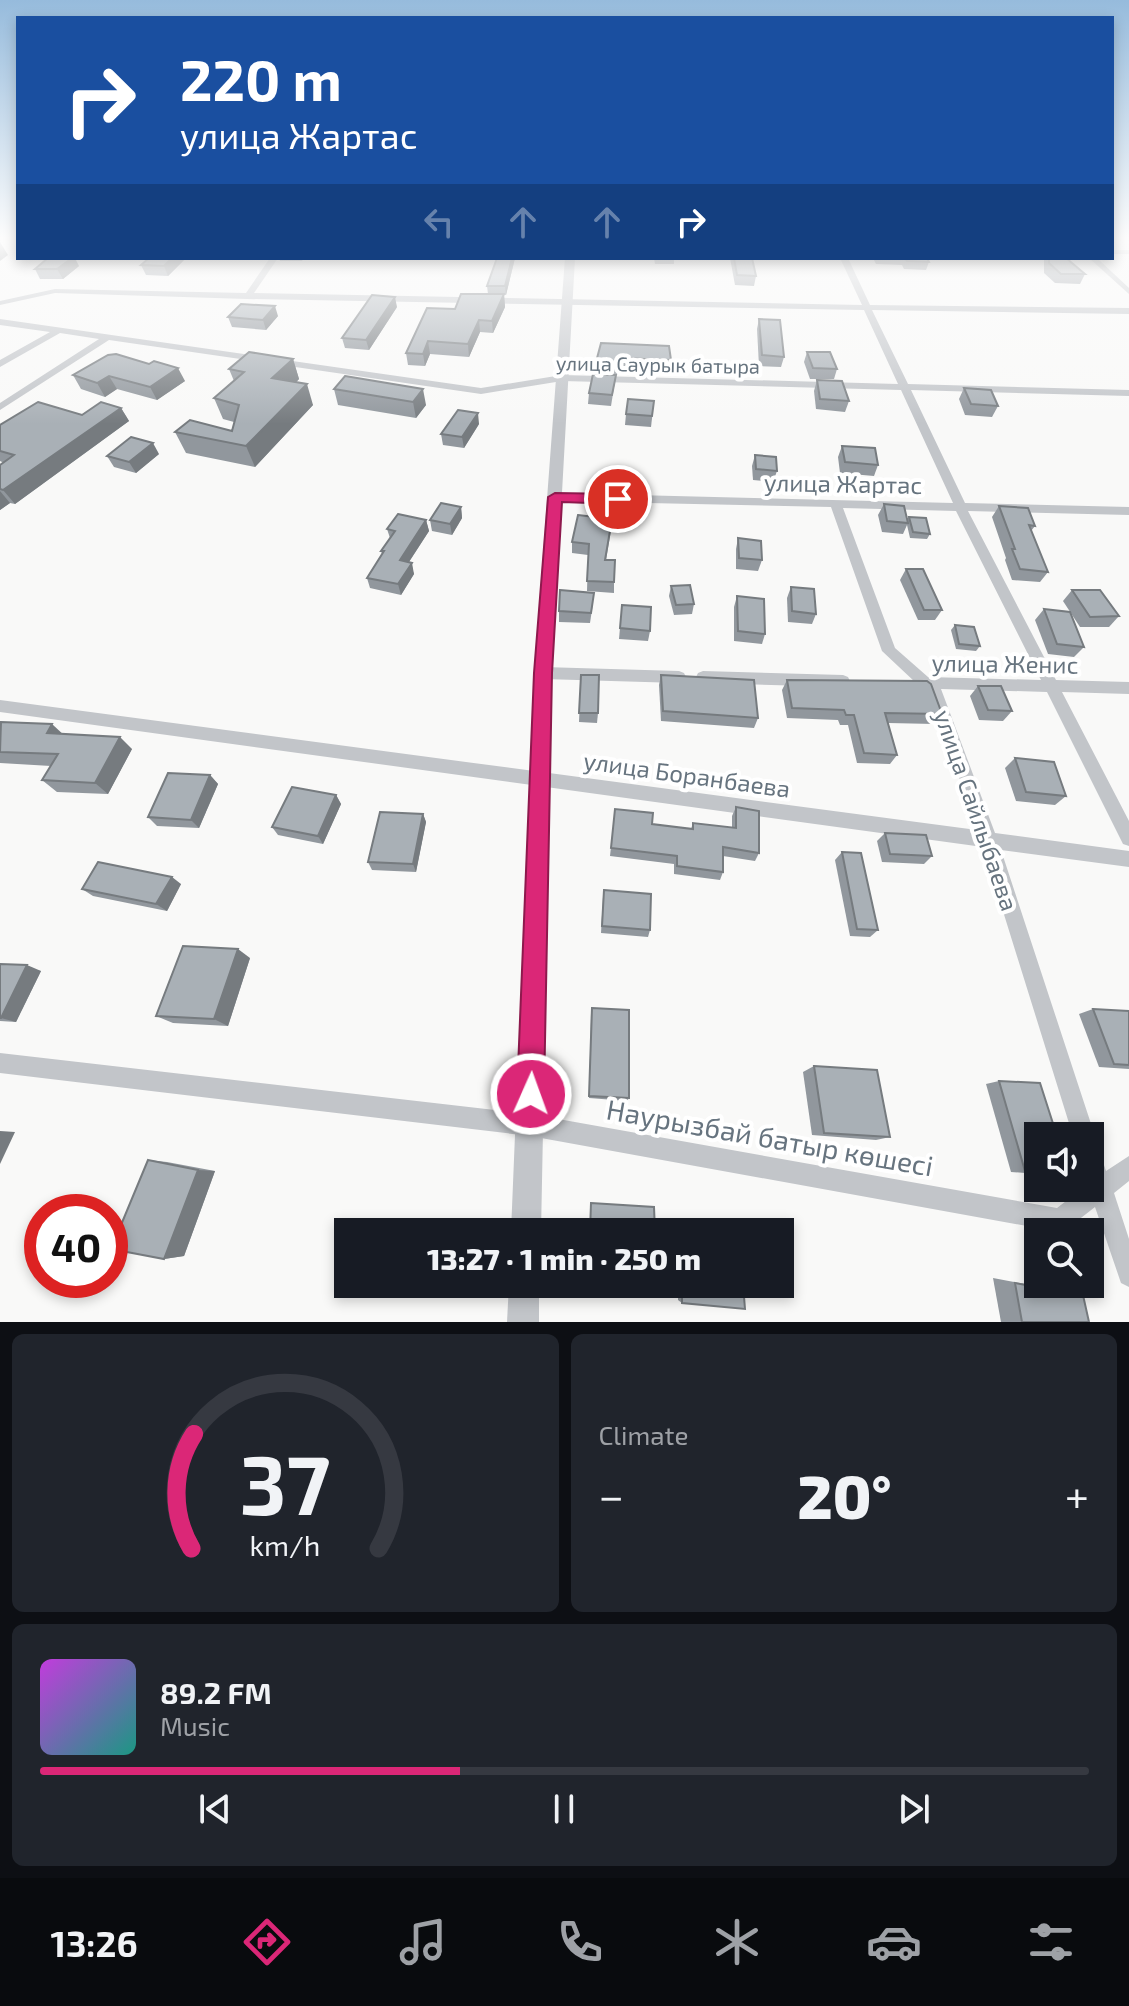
<!DOCTYPE html>
<meta charset="utf-8">
<style>
:root{--surface:#171b24;--page:#20242c;--text:#f1f3f6;--muted:#9ea1a6;--line:#363941;--accent:#db2777}
body{margin:0;font-family:"Exo 2",sans-serif;background:var(--page);color:var(--text);height:100vh;display:flex;flex-direction:column;font-size:30px;white-space:nowrap}
*{box-sizing:border-box;margin:0}
p{font-size:26px;color:var(--muted)}
.icon{flex:none;width:44px;height:44px;fill:none;stroke:currentColor;stroke-width:2;stroke-linecap:round;stroke-linejoin:round}
.map{position:relative;height:1322px;overflow:hidden}
.side{display:flex;flex-direction:column;gap:12px;padding:12px;background:#0d0f14;flex:1}
.side>*{flex:none}
.hud{position:absolute;left:16px;top:16px;width:1098px;height:244px;border-radius:0px;box-shadow:0 4px 12px #0003;background:#1a4fa0;color:#fff;overflow:hidden}
.tools{position:absolute;left:1024px;top:1122px;display:grid;gap:16px}
.tools a{display:grid;place-items:center;width:80px;height:80px;border-radius:0px;background:var(--surface);box-shadow:0 4px 12px #0003;font-size:40px}
.speed{position:absolute;left:24px;top:1194px;display:flex;gap:16px;font-size:40px;font-weight:700;text-align:center}
.speed>*{display:grid;place-content:center;width:104px;height:104px;border-radius:50%;background:var(--surface);box-shadow:0 4px 12px #0003;line-height:1}
.speed .limit{border:12px solid #d22;background:#fff;color:#111}
.pin{position:absolute;display:grid;place-items:center;width:68px;height:68px;color:#fff;margin:-34px;border:4px solid #fff;border-radius:50%;box-shadow:0 2px 8px #0007}
.me{position:absolute;width:88px;margin:-44px;rotate:2deg;stroke-linejoin:round;filter:drop-shadow(0 0 6px #0008)}
.turn{display:flex;align-items:center;gap:28px;height:168px;padding:0 32px;font-size:36px}
.turn .icon{width:104px;height:104px;stroke-width:2.5}
.turn b{display:block;font-size:56px;line-height:68px}
.lanes{display:flex;align-items:center;height:76px;padding:0 32px;background:#0003;justify-content:center;gap:40px;direction:ltr}
.lanes .off{opacity:.35}
.big{font-size:60px;font-weight:800;line-height:1.1}
.side .tile{flex:1;display:flex;flex-direction:column;justify-content:center;gap:12px;min-width:0;padding:0 28px;border-radius:12px;background:var(--page)}
.side .dial{align-items:center;gap:0}
.dial svg{height:208px;overflow:visible;fill:none;stroke:var(--line);stroke-width:7;stroke-linecap:round;text-anchor:middle}
.dial text{fill:var(--text);stroke:none}
.song{display:flex;align-items:center;gap:24px}
.cover{width:96px;height:96px;border-radius:12px;background:linear-gradient(135deg,hsl(290 70% 55%),hsl(170 70% 35%))}
.played{height:8px;border-radius:4px;background:linear-gradient(90deg,var(--accent) 40%,var(--line) 40%)}
.keys{display:flex;justify-content:space-around;direction:ltr}
.heat{display:flex;justify-content:space-between;align-items:center;font-size:44px;direction:ltr}
.side .tiles{flex:1;display:grid;gap:12px;grid-template-columns:1fr 1fr}
.tile:last-child{grid-column:span 2}
.trip{position:absolute;left:334px;top:1218px;width:460px;height:80px;border-radius:0px;background:var(--surface);box-shadow:0 4px 12px #0003;font-weight:800;line-height:80px;text-align:center}
.tabs{display:flex;height:128px;justify-content:space-around;align-items:center;background:#090b0e;color:var(--muted)}
.tabs .icon{width:56px;height:56px}
.tabs .selected{color:var(--accent)}
.tabs b{font-size:36px;color:var(--text)}
.map>svg:first-child{display:block}
.lines{fill:none;stroke-linecap:round;stroke-linejoin:round}
.minor{fill:#c2c5c9;fill-rule:evenodd}
.tertiary{fill:#c2c5c9;fill-rule:evenodd}
.wall{fill:#91979d}
.shaded-wall{fill:#767b7f}
.building{fill:#a9b0b6;stroke:#767b7f;stroke-width:2}
.route{fill:#db2777;stroke:#8e194d;stroke-width:2}
.labels{text-anchor:middle;dominant-baseline:central;stroke-width:8;stroke-linejoin:round;paint-order:stroke}
.far-street-label{font-size:20px;fill:#67747f;stroke:#fff}
.street-label{font-size:24px;fill:#67747f;stroke:#fff}
.near-street-label{font-size:28px;fill:#67747f;stroke:#fff}
</style>
<div class="map">
<svg width="1129" height="1322" viewBox="0 0 1129 1322">
<rect width="100%" height="100%" fill="#f9f9f8"/>
<g class="lines">
<g class="minor">
<rect x="1112" y="250" width="17" height="4"/>
<path d="M270,258H278L254,293L862,305L840,258H848L870,305L1129,308V314L872,310L908,384L1129,390V396L911,390L965,503L1129,507V515L968,511L1056,680L1129,682V694L1062,692L1129,821V846L1123,844L1047,692L941,689L995,833L1129,851V867L1001,850L1095,1136L1090,1144L1098,1147L1106,1171L1129,1156V1181L1114,1193L1129,1239V1287L1121,1283L1095,1207L1068,1228L1060,1232L530,1136L0,1073V1053L530,1114L1057,1208L1083,1188H1090V1136H1073L983,847L0,712V700L977,830L932,698L882,651L831,507L555,501L549,497L555,493L953,503L901,390L562,381L481,394L109,340L0,410V403L99,339L60,333L0,367V360L50,332L0,325V319L481,388L562,375L898,384L864,310L247,299L55,293L0,305V301L55,289L246,293ZM843,508L956,511L1041,680L928,677L895,648Z"/>
<polygon points="1089,258 1097,258 1129,288 1129,294"/>
<polygon points="543,667 679,671 684,673 686,677 684,681 679,683 543,679 538,677 536,673 538,669"/>
<polygon points="703,671 843,675 848,677 850,681 848,685 843,687 703,683 698,681 696,677 698,673"/>
</g>
<g class="tertiary">
<polygon points="565,258 575,258 552,673 541,1232 511,1232 534,673"/>
<polygon points="509,1284 539,1284 539,1322 507,1322"/>
</g>
</g>
<g class="wall">
<polygon points="149,258 186,258 168,276 146,275 141,265"/>
<polygon points="244,258 267,258 265,260 245,260"/>
<polygon points="279,258 304,258 302,261 280,261"/>
<polygon points="497,258 515,258 506,295 504,295 505,307 493,333 480,332 469,357 430,354 425,366 408,365 406,353 488,294 487,286"/>
<polygon points="654,258 674,258 674,264 655,264"/>
<polygon points="730,258 752,258 756,276 754,286 735,285"/>
<polygon points="873,258 927,258 929,262 926,270 904,269 902,265 876,264"/>
<polygon points="1044,258 1066,258 1085,274 1080,284 1055,283 1044,273"/>
<polygon points="79,266 63,279 40,279 35,269"/>
<polygon points="397,307 369,350 345,348 342,338"/>
<polygon points="278,316 266,330 232,327 228,317"/>
<polygon points="759,319 784,357 781,367 759,366 757,329"/>
<polygon points="601,343 671,360 669,371 619,369 618,374 596,373 596,362"/>
<polygon points="807,352 837,369 834,379 810,379 804,362"/>
<polygon points="293,359 299,379 296,382 313,405 255,467 186,453 175,432 232,431 234,422 223,419 214,398 234,381 229,369"/>
<polygon points="149,364 185,381 157,400 117,389 105,397 81,389 73,375"/>
<polygon points="616,375 611,406 588,404 589,393"/>
<polygon points="345,376 426,405 416,418 338,405 334,389"/>
<polygon points="817,380 849,401 845,412 816,409 814,391"/>
<polygon points="964,388 998,406 992,417 965,415 959,399"/>
<polygon points="654,401 651,427 625,425 626,414"/>
<polygon points="121,408 129,421 15,504 10,503 0,510 0,465 4,463 0,461 0,425 82,415"/>
<polygon points="479,424 464,448 443,445 441,434"/>
<polygon points="842,446 878,465 874,476 840,473 838,457"/>
<polygon points="159,454 136,473 114,467 107,456"/>
<polygon points="755,455 777,471 773,482 753,480 752,466"/>
<polygon points="884,504 907,519 909,517 930,534 927,539 910,538 907,525 903,534 882,532 878,515"/>
<polygon points="999,506 1035,526 1031,531 1048,572 1040,582 1012,580 1005,560 1006,558 992,517"/>
<polygon points="461,507 462,518 452,535 432,531 430,520"/>
<polygon points="426,520 429,531 409,562 414,574 401,595 370,588 367,578 382,554 381,551 390,538 387,529"/>
<polygon points="611,530 606,560 614,582 614,593 587,591 588,555 572,553 572,542"/>
<polygon points="738,538 762,560 758,571 736,569 736,549"/>
<polygon points="906,569 942,610 935,620 918,620 900,580"/>
<polygon points="671,586 694,604 692,614 674,615 669,596"/>
<polygon points="791,587 816,614 812,624 788,622 787,598"/>
<polygon points="1072,590 1119,616 1109,627 1080,627 1063,601"/>
<polygon points="737,596 765,634 762,644 734,641 734,607"/>
<polygon points="593,603 590,623 559,622 559,611"/>
<polygon points="622,605 650,631 648,641 619,639"/>
<polygon points="1044,609 1084,647 1074,657 1048,654 1035,620"/>
<polygon points="955,625 980,646 976,651 956,649 951,630"/>
<polygon points="581,675 598,713 597,723 579,722"/>
<polygon points="661,675 758,718 754,728 661,721 659,685"/>
<polygon points="787,680 942,714 935,724 888,723 897,755 890,764 857,763 848,725 840,725 838,720 787,718 782,690"/>
<polygon points="978,686 1012,711 1003,721 979,720 970,696"/>
<polygon points="0,723 63,734 132,749 108,794 57,792 42,780 51,766 0,763"/>
<polygon points="1015,758 1066,796 1055,805 1016,801 1005,768"/>
<polygon points="210,775 218,784 199,828 157,826 148,817"/>
<polygon points="336,795 341,804 323,844 278,835 272,827"/>
<polygon points="736,807 759,853 755,861 723,856 723,872 720,880 674,874 674,864 610,856 615,809 652,824 691,829 693,823 732,828 732,816"/>
<polygon points="423,814 426,822 416,872 372,870 368,862"/>
<polygon points="885,833 932,856 924,864 882,862 877,841"/>
<polygon points="842,852 878,930 870,937 850,936 835,860"/>
<polygon points="181,884 167,911 93,896 82,889"/>
<polygon points="603,897 650,930 648,937 601,933"/>
<polygon points="250,958 228,1026 173,1023 156,1016"/>
<polygon points="0,964 41,971 16,1022 0,1021"/>
<polygon points="1093,1009 1129,1011 1129,1069 1099,1067 1079,1014"/>
<polygon points="591,1013 629,1098 627,1101 589,1098"/>
<polygon points="814,1066 890,1137 876,1140 812,1135 803,1072"/>
<polygon points="999,1081 1038,1136 1038,1174 1011,1172 986,1084"/>
<polygon points="148,1160 167,1162 215,1171 184,1256 164,1259"/>
<polygon points="993,1278 1083,1295 1089,1322 1001,1322"/>
<polygon points="678,1284 743,1284 682,1303 678,1300"/>
</g>
<g class="shaded-wall">
<polygon points="0,242 8,255 0,261"/>
<polygon points="72,258 75,258 79,266 63,279 57,269"/>
<polygon points="172,258 186,258 168,276 164,266"/>
<polygon points="512,258 515,258 506,295 505,286"/>
<polygon points="504,294 505,307 493,333 492,321"/>
<polygon points="395,297 397,307 369,350 366,340"/>
<polygon points="275,306 278,316 266,330 263,320"/>
<polygon points="479,320 480,332 469,357 468,344"/>
<polygon points="428,341 430,354 425,366 423,354"/>
<polygon points="293,359 299,379 280,399 272,378"/>
<polygon points="178,368 185,381 157,400 150,387"/>
<polygon points="109,376 117,389 105,397 97,383"/>
<polygon points="307,384 313,405 255,467 246,446"/>
<polygon points="423,389 426,405 416,418 413,402"/>
<polygon points="121,408 129,421 15,504 3,490"/>
<polygon points="478,413 479,424 464,448 462,437"/>
<polygon points="153,443 159,454 136,473 129,462"/>
<polygon points="0,491 10,503 0,510"/>
<polygon points="461,507 462,518 452,535 450,524"/>
<polygon points="426,520 429,531 403,571 400,560"/>
<polygon points="412,563 414,574 401,595 398,584"/>
<polygon points="52,724 66,737 47,733"/>
<polygon points="120,737 132,749 108,794 95,783"/>
<polygon points="210,775 218,784 199,828 191,820"/>
<polygon points="336,795 341,804 323,844 318,836"/>
<polygon points="423,814 426,822 416,872 413,864"/>
<polygon points="172,877 181,884 167,911 156,904"/>
<polygon points="238,949 250,958 228,1026 214,1019"/>
<polygon points="27,965 41,971 16,1022 1,1018"/>
<polygon points="0,1131 15,1132 0,1164"/>
<polygon points="198,1170 215,1171 184,1256 164,1259"/>
</g>
<g class="building">
<polygon points="48,258 72,258 57,269 35,269"/>
<polygon points="149,258 172,258 164,266 141,265"/>
<polygon points="497,258 512,258 505,286 487,286"/>
<polygon points="734,258 752,258 756,276 737,275"/>
<polygon points="905,258 927,258 929,262 907,261"/>
<polygon points="1049,258 1066,258 1085,274 1061,274 1049,263"/>
<polygon points="461,294 504,294 492,321 479,320 468,344 428,341 423,354 406,353 427,308 455,309"/>
<polygon points="372,295 395,297 366,340 342,338"/>
<polygon points="241,304 275,306 263,320 228,317"/>
<polygon points="759,319 780,320 784,357 762,355"/>
<polygon points="601,343 669,346 671,360 619,358 618,363 596,362"/>
<polygon points="249,352 293,359 272,378 307,384 246,446 175,432 190,420 232,431 239,405 214,398 244,372 229,369"/>
<polygon points="807,352 830,352 837,369 813,368"/>
<polygon points="116,354 149,364 154,361 178,368 150,387 109,376 97,383 73,375 108,355"/>
<polygon points="593,374 616,375 612,395 589,393"/>
<polygon points="345,376 423,389 413,402 334,389"/>
<polygon points="817,380 842,381 849,401 820,399"/>
<polygon points="964,388 991,390 998,406 971,404"/>
<polygon points="628,399 654,401 652,416 626,414"/>
<polygon points="38,402 82,415 101,402 121,408 3,490 0,489 0,465 14,455 0,451 0,425"/>
<polygon points="458,410 478,413 462,437 441,434"/>
<polygon points="131,437 153,443 129,462 107,456"/>
<polygon points="842,446 875,448 878,465 845,462"/>
<polygon points="755,455 776,457 777,471 756,469"/>
<polygon points="441,503 461,507 450,524 430,520"/>
<polygon points="884,504 904,506 908,523 887,521"/>
<polygon points="999,506 1028,508 1035,526 1029,525 1048,572 1020,569 1012,549 1015,549"/>
<polygon points="398,514 426,520 400,560 412,563 398,584 367,578 384,551 381,551 395,531 387,529"/>
<polygon points="578,515 612,519 605,560 615,560 614,582 587,581 589,544 572,542"/>
<polygon points="909,517 926,518 930,534 913,532"/>
<polygon points="738,538 761,541 762,560 739,558"/>
<polygon points="906,569 923,569 942,610 924,610"/>
<polygon points="690,585 694,604 676,605 671,586"/>
<polygon points="791,587 814,589 816,614 792,611"/>
<polygon points="560,590 594,593 591,613 559,611"/>
<polygon points="1072,590 1100,590 1119,616 1090,617"/>
<polygon points="737,596 764,599 765,634 738,631"/>
<polygon points="622,605 651,607 650,631 620,628"/>
<polygon points="1044,609 1070,612 1084,647 1057,644"/>
<polygon points="955,625 974,627 980,646 959,644"/>
<polygon points="581,675 599,675 598,713 579,713"/>
<polygon points="661,675 754,680 758,718 663,711"/>
<polygon points="787,680 927,681 931,684 942,714 885,713 897,755 864,753 854,715 846,715 844,710 792,708"/>
<polygon points="978,686 1001,686 1012,711 988,710"/>
<polygon points="1,722 52,724 47,733 120,737 95,783 42,780 58,754 0,752"/>
<polygon points="1015,758 1054,762 1066,796 1026,792"/>
<polygon points="168,773 210,775 191,820 148,817"/>
<polygon points="292,787 336,795 318,836 272,827"/>
<polygon points="736,807 759,811 759,853 723,847 723,872 677,866 677,856 611,848 615,809 653,813 652,824 693,829 693,823 736,828"/>
<polygon points="380,812 423,814 413,864 368,862"/>
<polygon points="885,833 926,835 932,856 890,854"/>
<polygon points="842,852 861,853 878,930 857,929"/>
<polygon points="98,862 172,877 156,904 82,889"/>
<polygon points="604,890 651,894 650,930 602,926"/>
<polygon points="183,946 238,949 214,1019 156,1016"/>
<polygon points="0,964 27,965 1,1018 0,1018"/>
<polygon points="592,1008 629,1010 629,1098 589,1096"/>
<polygon points="1093,1009 1129,1011 1129,1065 1114,1064"/>
<polygon points="814,1066 877,1070 890,1137 824,1133"/>
<polygon points="999,1081 1040,1083 1057,1136 1038,1136 1038,1172 1025,1171"/>
<polygon points="148,1160 198,1170 164,1259 111,1249"/>
<polygon points="591,1203 654,1207 655,1232 590,1232"/>
<polygon points="1015,1283 1083,1295 1089,1322 1022,1322"/>
<polygon points="682,1284 743,1284 745,1309 682,1303"/>
</g>
<linearGradient id="sky" x2="0" y2="1"><stop stop-color="#96bbdc"/><stop offset="0.56" stop-color="#fcfcfc"/><stop offset="1" stop-color="#fcfcfc" stop-opacity="0"/></linearGradient>
<rect width="1129" height="424" fill="url(#sky)"/>
<polygon class="route" points="555,493 618,494 625,499 618,504 562,502 552,673 544,1094 540,1103 531,1107 521,1103 517,1094 534,673 548,497"/>
<g class="labels">
<g class="far-street-label">
<text transform="translate(658 364) rotate(1)">улица Саурык батыра</text>
</g>
<g class="street-label">
<text transform="translate(843 483) rotate(1)">улица Жартас</text>
<text transform="translate(1005 663) rotate(1)">улица Женис</text>
<text transform="translate(687 774) rotate(8)">улица Боранбаева</text>
<text transform="translate(977 810) rotate(71)">улица Сайлыбаева</text>
</g>
<g class="near-street-label">
<text transform="translate(770 1137) rotate(10)">Наурызбай батыр көшесі</text>
</g>
</g>
</svg>
<div class="tools">
<a><svg class="icon" aria-label="sound" viewBox="0 0 24 24"><path d="M4 9h4l5-4v14l-5-4H4zM17 9q2 3 0 6"/></svg></a>
<a><svg class="icon" aria-label="search" viewBox="0 0 24 24"><circle cx="10" cy="10" r="6"/><path d="M15 15l6 6"/></svg></a>
</div>
<div class="speed"><div class="limit">40</div></div>
<div class="pin" style="left:618px;top:499px;background:#d93025"><svg class="icon" aria-label="arrive" viewBox="0 0 24 24"><path d="M6 21V4h12l-3 4 3 4H6"/></svg></div>
<svg class="me" style="left:531px;top:1094px" viewBox="-20 -20 40 40"><circle r="17" fill="#db2777" stroke="#fff" stroke-width="3"/><path d="M0-11L8 9 0 5-8 9z" fill="#fff"/></svg>
<div class="trip">13:27 · 1 min · 250 m</div>
<div class="hud">
<div class="turn"><svg class="icon" aria-label="right" viewBox="0 0 24 24"><path d="M7 20v-9h11M14 6l5 5-5 5"/></svg><div><b>220 m</b>улица Жартас</div></div>
<div class="lanes"><svg class="icon off" aria-label="left" viewBox="0 0 24 24"><path d="M17 20v-9H6M10 6l-5 5 5 5"/></svg><svg class="icon off" aria-label="ahead" viewBox="0 0 24 24"><path d="M12 20V5M6 11l6-6 6 6"/></svg><svg class="icon off" aria-label="ahead" viewBox="0 0 24 24"><path d="M12 20V5M6 11l6-6 6 6"/></svg><svg class="icon" aria-label="right" viewBox="0 0 24 24"><path d="M7 20v-9h11M14 6l5 5-5 5"/></svg></div>
</div>
</div>
<section class="side">
<div class="tiles">
<div class="tile dial"><svg viewBox="0 0 100 80">
<path d="M14 69A42 42 0 1 1 86 69"/>
<path d="M14 69A42 42 0 0 1 15 25" stroke="#db2777"/>
<text x="50" y="56" font-size="32" font-weight="700">37</text>
<text x="50" y="72" font-size="11">km/h</text>
</svg></div>
<div class="tile"><p>Climate</p>
<div class="heat"><a>−</a><b class="big">20°</b><a>+</a></div>
</div>
<div class="tile">
<div class="song"><i class="cover"></i><div><b>89.2 FM</b><p>Music</p></div></div>
<div class="played"></div>
<div class="keys"><svg class="icon" aria-label="previous" viewBox="0 0 24 24"><path d="M18 5L8 12l10 7zM5 5v14"/></svg><svg class="icon" aria-label="pause" viewBox="0 0 24 24"><path d="M8 5v14M16 5v14"/></svg><svg class="icon" aria-label="next" viewBox="0 0 24 24"><path d="M6 5l10 7-10 7zM19 5v14"/></svg></div>
</div>
</div>
</section>
<nav class="tabs">
<b>13:26</b>
<svg class="icon selected" aria-label="directions" viewBox="0 0 24 24"><path d="M12 3l9 9-9 9-9-9zM9 14v-3h6M13 9l2 2-2 2"/></svg>
<svg class="icon" aria-label="music" viewBox="0 0 24 24"><path d="M9 18V5l10-2v13"/><circle cx="6" cy="18" r="3"/><circle cx="16" cy="16" r="3"/></svg>
<svg class="icon" aria-label="phone" viewBox="0 0 24 24"><path d="M5 4h4l2 5-3 2q2 4 5 5l2-3 5 2v4C11 20 4 13 5 4z"/></svg>
<svg class="icon" aria-label="climate" viewBox="0 0 24 24"><path d="M12 3v18M4 7l16 10M4 17L20 7"/></svg>
<svg class="icon" aria-label="car" viewBox="0 0 24 24"><path d="M5 17H2v-5l4-1 3-4h7l3 4 3 1v5h-3M9 17h6M6 11h13"/><circle cx="7" cy="17" r="2"/><circle cx="17" cy="17" r="2"/></svg>
<svg class="icon" aria-label="filters" viewBox="0 0 24 24"><path d="M4 7h16M4 17h16"/><circle cx="9" cy="7" r="2"/><circle cx="15" cy="17" r="2"/></svg>
</nav>
